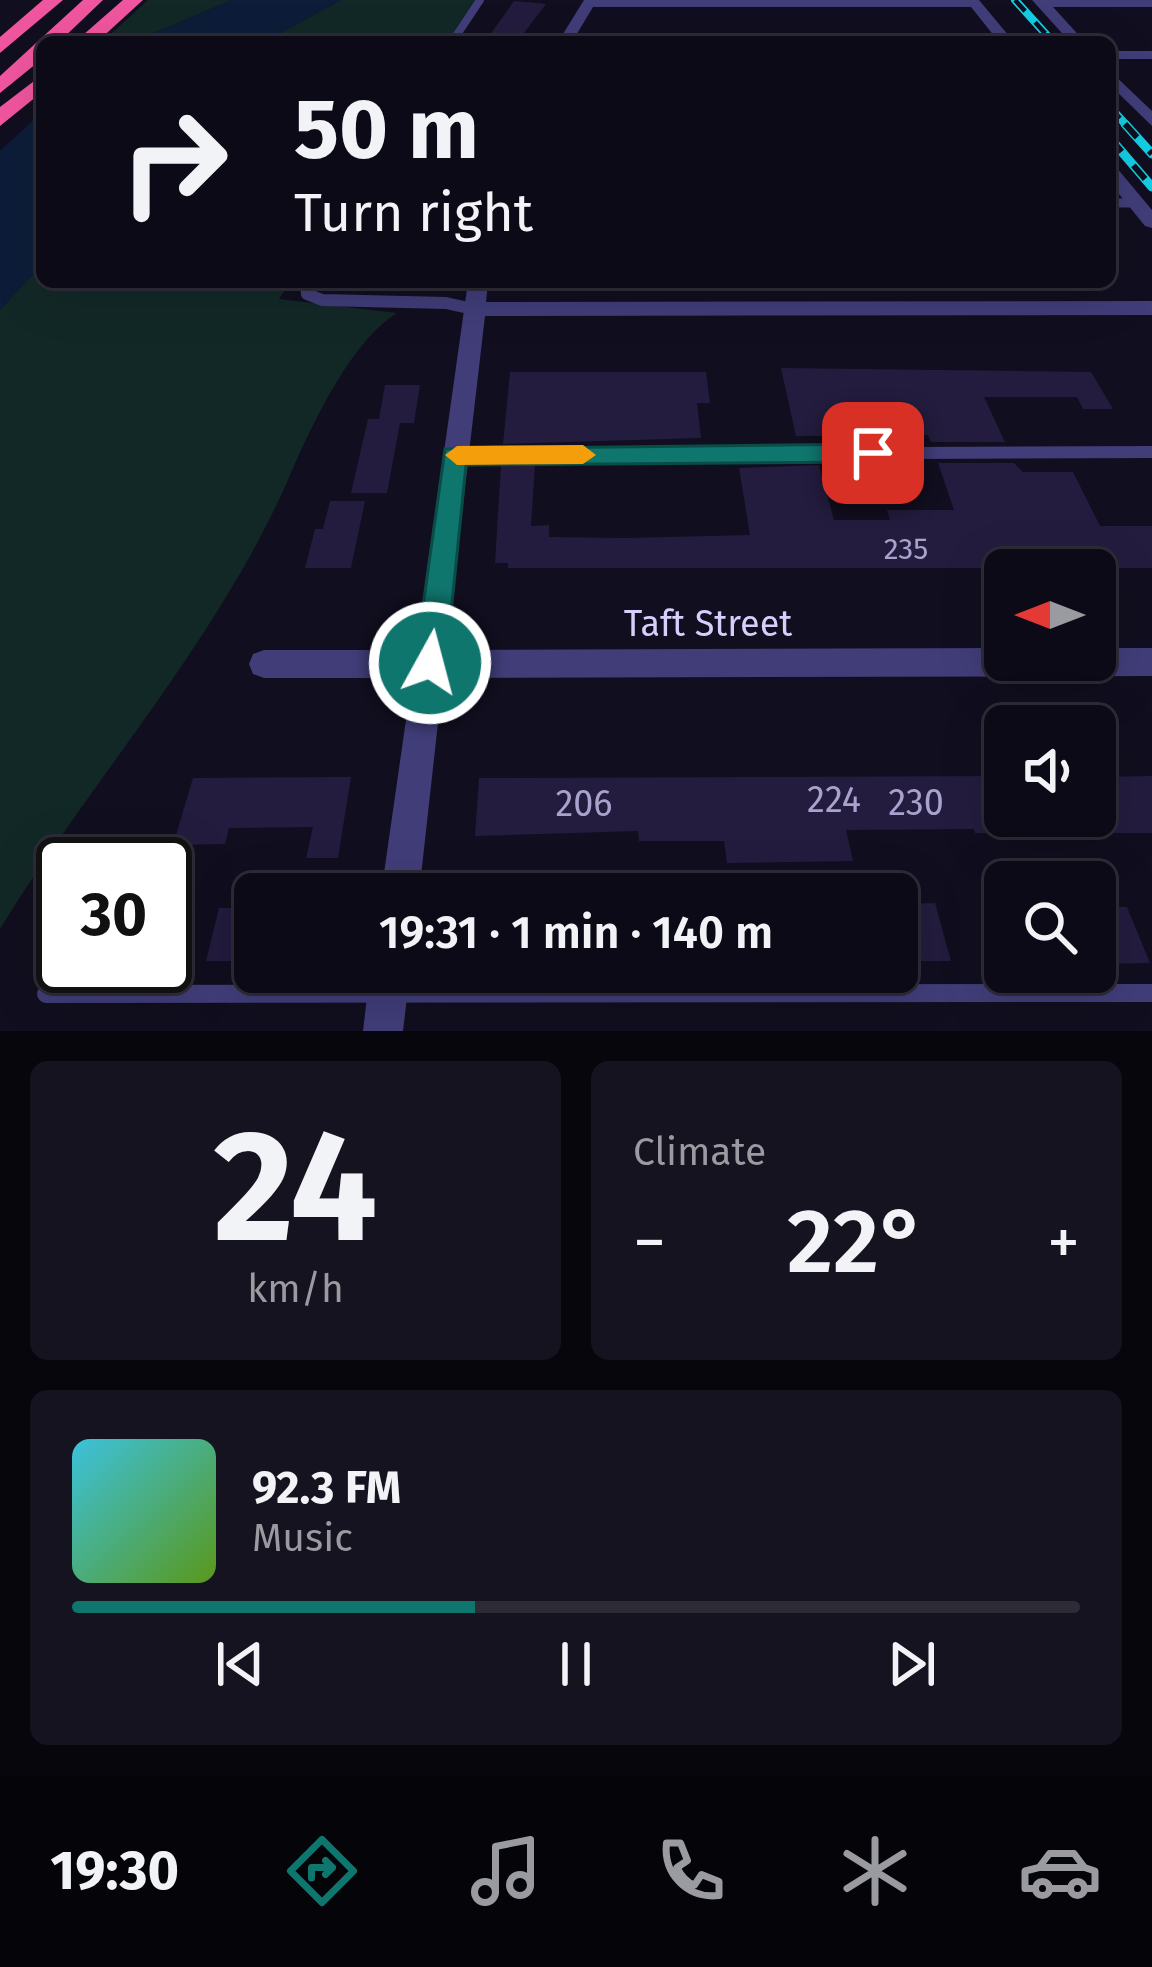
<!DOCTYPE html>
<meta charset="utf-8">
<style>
:root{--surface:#0d0a17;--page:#161320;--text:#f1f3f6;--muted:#9a9aa1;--line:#2d2b36;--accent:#0f766e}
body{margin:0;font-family:"Fira Sans",sans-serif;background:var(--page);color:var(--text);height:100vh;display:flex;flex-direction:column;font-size:45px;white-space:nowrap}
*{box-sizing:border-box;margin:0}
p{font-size:39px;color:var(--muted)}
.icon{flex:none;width:66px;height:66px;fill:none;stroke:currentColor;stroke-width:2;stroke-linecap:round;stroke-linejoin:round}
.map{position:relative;height:1031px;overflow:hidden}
.drawer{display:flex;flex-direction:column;gap:30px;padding:30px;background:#07060d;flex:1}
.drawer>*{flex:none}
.banner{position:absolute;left:36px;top:36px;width:1080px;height:252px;border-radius:18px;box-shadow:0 12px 48px #0002,0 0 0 3px var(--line);background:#0d0a17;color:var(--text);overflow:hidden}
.needle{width:78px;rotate:270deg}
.controls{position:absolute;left:984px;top:549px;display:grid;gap:24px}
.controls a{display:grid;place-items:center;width:132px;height:132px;border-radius:18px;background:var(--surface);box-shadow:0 12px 48px #0002,0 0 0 3px var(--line);font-size:60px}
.speed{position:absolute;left:36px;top:837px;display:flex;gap:24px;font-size:60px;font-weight:700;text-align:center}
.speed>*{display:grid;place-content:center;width:156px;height:156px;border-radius:50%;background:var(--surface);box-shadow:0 12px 48px #0002,0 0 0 3px var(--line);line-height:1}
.speed .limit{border:6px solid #111;border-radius:18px;background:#fff;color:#111}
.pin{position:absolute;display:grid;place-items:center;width:102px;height:102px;color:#fff;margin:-51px;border-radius:24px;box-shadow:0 6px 18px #0006}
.me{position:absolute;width:132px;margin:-66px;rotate:7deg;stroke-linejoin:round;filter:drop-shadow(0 0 9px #0008)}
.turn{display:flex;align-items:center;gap:42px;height:252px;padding:0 60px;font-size:54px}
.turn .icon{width:156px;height:156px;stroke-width:2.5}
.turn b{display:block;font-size:84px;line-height:102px}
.big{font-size:90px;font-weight:600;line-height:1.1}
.drawer .widget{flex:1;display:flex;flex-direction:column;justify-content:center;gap:18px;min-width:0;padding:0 42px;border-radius:18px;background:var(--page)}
.drawer .dial{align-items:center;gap:0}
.dial b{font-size:156px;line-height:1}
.song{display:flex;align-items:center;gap:36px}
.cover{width:144px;height:144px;border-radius:18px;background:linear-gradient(135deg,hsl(190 70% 55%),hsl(90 70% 35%))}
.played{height:12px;border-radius:6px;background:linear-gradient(90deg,var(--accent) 40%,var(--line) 40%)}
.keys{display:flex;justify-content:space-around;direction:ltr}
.heat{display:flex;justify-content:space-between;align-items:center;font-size:66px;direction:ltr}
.drawer .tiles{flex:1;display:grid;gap:30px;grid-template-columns:1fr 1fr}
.widget:last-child{grid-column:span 2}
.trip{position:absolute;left:234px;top:873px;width:684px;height:120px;border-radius:18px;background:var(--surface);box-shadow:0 12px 48px #0002,0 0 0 3px var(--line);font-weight:600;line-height:120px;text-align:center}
.menu{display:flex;height:192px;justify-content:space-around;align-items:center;background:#050409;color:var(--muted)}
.menu .icon{width:84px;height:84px}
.menu .selected{color:var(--accent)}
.menu b{font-size:54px;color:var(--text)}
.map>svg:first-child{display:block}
.green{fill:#122827}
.water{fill:#0d1d39}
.building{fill:#231c3e}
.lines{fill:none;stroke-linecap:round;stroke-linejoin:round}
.lane-far3{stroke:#403d79;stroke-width:8}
.lane-far2{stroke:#403d79;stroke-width:9}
.lane-far1{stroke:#403d79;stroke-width:12}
.lane{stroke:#403d79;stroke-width:18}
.street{fill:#403d79;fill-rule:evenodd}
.highway{fill:#f0569f;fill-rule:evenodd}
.rail-far1-casing{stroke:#14cde3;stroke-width:8}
.rail-casing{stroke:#14cde3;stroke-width:9}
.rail-far1{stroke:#110e1f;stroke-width:4.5;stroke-dasharray:15;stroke-linecap:butt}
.rail{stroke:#110e1f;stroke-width:6;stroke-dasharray:18;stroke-linecap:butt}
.route{fill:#0f766e;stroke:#0a4d48;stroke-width:3}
.slow{fill:#f59e0b}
.labels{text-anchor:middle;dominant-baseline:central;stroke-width:12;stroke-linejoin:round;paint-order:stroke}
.number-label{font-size:30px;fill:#a8a3cc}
.street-label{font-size:36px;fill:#d5d0fb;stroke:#110e1f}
.near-number-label{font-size:36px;fill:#a8a3cc}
</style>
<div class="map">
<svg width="1152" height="1031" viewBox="0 0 1152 1031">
<rect width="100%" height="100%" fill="#110e1f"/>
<g class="green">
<polygon points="148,0 232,0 133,42 102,42"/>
<polygon points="341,0 475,0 447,42 264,42"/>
<path d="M42,264V282H290L279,299L397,313C349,343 310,429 288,480C215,645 93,777 0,929V310Z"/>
</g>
<g class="water">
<polygon points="232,0 341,0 264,42 133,42"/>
<polygon points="42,112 42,264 0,310 0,151"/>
</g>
<g class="building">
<polygon points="514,1 546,4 517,42 485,42"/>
<polygon points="781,368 1091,372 1113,409 1083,409 1077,397 984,397 1005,442 931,442 928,435 796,436"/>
<polygon points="510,372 706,372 710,403 697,403 701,438 503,444"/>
<polygon points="385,385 420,385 414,423 400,423 387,493 351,493 368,419 379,419"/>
<polygon points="938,463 1014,463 1023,472 1073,472 1100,526 1152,526 1152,568 508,568 508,563 495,563 501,465 535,465 531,526 549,525 549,537 626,538 750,535 739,468 819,465 834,520 890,520 887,510 954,510"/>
<polygon points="330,501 365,501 351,568 305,568 315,529 323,529"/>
<polygon points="1005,776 1005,833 975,833 974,829 846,830 853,861 727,863 724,841 639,841 638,831 475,836 479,778"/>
<polygon points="1152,776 1152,833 1095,833 1095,777"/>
<polygon points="351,777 338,858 306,858 313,827 229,828 225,844 173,845 193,778"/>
<polygon points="935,903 951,961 919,961 906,904"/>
<polygon points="1095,907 1127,907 1150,963 1100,964 1095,950"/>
<polygon points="219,908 250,908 237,961 206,961"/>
</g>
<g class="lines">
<g class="lane-far3">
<polyline points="452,42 480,0"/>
<polyline points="1110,55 1152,55"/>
</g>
<polyline class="lane-far2" points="1110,203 1136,203"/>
<g class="lane-far1">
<polyline points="306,282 307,294 322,300 446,303 473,309"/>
<polyline points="454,455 1152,452"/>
</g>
<polyline class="lane" points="46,994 1152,993"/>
<g class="street">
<polygon points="584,0 979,0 1014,42 999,42 971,7 593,7 572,42 558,42"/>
<polygon points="1032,0 1152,0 1152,7 1053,7 1085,42 1070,42"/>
<polygon points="1110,71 1152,111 1152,126 1110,85"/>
<polygon points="1110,166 1116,167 1152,210 1152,228 1145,226 1110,183"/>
<polygon points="468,282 488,282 486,302 1152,301 1152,315 485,316 446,650 1005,648 1005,660 1095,660 1095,648 1152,648 1152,676 443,678 419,894 381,894 412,678 264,678 253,674 249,664 253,654 264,650 416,650"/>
<polygon points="370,972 410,972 403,1031 363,1031"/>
</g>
<g class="highway">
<polygon points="43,0 63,0 0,53 0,37"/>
<polygon points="83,0 103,0 59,42 42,42 42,59 0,93 0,76"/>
<polygon points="123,0 143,0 97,42 75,42"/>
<polygon points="42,75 42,92 0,126 0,107"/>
</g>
<defs>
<g id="rail-far1">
<polyline points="1015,0 1053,42"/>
<polyline points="1110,107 1128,127"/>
</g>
<g id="rail">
<polyline points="1125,124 1152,154"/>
<polyline points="1110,138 1152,187"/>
</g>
</defs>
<use href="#rail-far1" class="rail-far1-casing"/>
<use href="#rail" class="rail-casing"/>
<use href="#rail-far1" class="rail-far1"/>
<use href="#rail" class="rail"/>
</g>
<polygon class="route" points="873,444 886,453 873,462 466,465 446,663 441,673 430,677 419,673 415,663 445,449"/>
<polygon class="slow" points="583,445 596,455 583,464 457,465 445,455 457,446"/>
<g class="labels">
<g class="number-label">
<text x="906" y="549">235</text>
</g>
<g class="street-label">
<text x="708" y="624">Taft Street</text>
</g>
<g class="near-number-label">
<text x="834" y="800">224</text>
<text x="916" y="803">230</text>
<text x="584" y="804">206</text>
</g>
</g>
</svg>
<div class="controls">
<a><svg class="needle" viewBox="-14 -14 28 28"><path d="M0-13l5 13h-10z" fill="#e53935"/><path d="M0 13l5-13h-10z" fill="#9a9aa1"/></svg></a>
<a><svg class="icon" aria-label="sound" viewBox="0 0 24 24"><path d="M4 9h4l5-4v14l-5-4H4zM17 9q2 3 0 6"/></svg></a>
<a><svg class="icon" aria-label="search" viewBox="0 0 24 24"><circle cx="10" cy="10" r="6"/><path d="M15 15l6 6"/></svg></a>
</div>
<div class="speed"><div class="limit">30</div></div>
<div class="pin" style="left:873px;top:453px;background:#d93025"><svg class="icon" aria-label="arrive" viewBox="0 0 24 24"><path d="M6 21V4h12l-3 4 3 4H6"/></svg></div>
<svg class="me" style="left:430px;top:663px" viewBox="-20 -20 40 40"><circle r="17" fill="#0f766e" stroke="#fff" stroke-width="3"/><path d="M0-11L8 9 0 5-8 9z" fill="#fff"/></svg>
<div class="trip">19:31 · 1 min · 140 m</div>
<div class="banner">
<div class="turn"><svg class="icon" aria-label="right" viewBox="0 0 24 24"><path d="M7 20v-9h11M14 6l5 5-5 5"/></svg><div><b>50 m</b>Turn right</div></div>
</div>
</div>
<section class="drawer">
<div class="tiles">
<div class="widget dial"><b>24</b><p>km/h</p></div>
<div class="widget"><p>Climate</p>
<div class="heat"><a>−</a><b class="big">22°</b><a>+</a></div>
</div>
<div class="widget">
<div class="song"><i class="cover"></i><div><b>92.3 FM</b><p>Music</p></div></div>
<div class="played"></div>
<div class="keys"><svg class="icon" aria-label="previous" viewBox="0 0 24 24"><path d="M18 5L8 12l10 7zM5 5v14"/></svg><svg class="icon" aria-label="pause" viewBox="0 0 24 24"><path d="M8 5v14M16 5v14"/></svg><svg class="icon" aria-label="next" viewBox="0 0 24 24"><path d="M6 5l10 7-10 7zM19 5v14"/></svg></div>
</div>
</div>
</section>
<nav class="menu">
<b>19:30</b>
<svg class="icon selected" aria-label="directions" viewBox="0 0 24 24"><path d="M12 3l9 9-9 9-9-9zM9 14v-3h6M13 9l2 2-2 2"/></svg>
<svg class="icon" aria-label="music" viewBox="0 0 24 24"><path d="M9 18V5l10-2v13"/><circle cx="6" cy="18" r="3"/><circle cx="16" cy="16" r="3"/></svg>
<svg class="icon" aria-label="phone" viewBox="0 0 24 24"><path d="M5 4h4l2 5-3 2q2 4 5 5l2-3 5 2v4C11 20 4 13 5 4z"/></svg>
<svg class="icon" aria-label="climate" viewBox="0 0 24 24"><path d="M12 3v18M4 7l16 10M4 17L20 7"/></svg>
<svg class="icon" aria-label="car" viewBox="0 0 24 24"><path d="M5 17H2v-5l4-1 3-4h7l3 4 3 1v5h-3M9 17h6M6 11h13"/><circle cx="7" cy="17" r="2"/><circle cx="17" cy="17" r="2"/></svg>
</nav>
